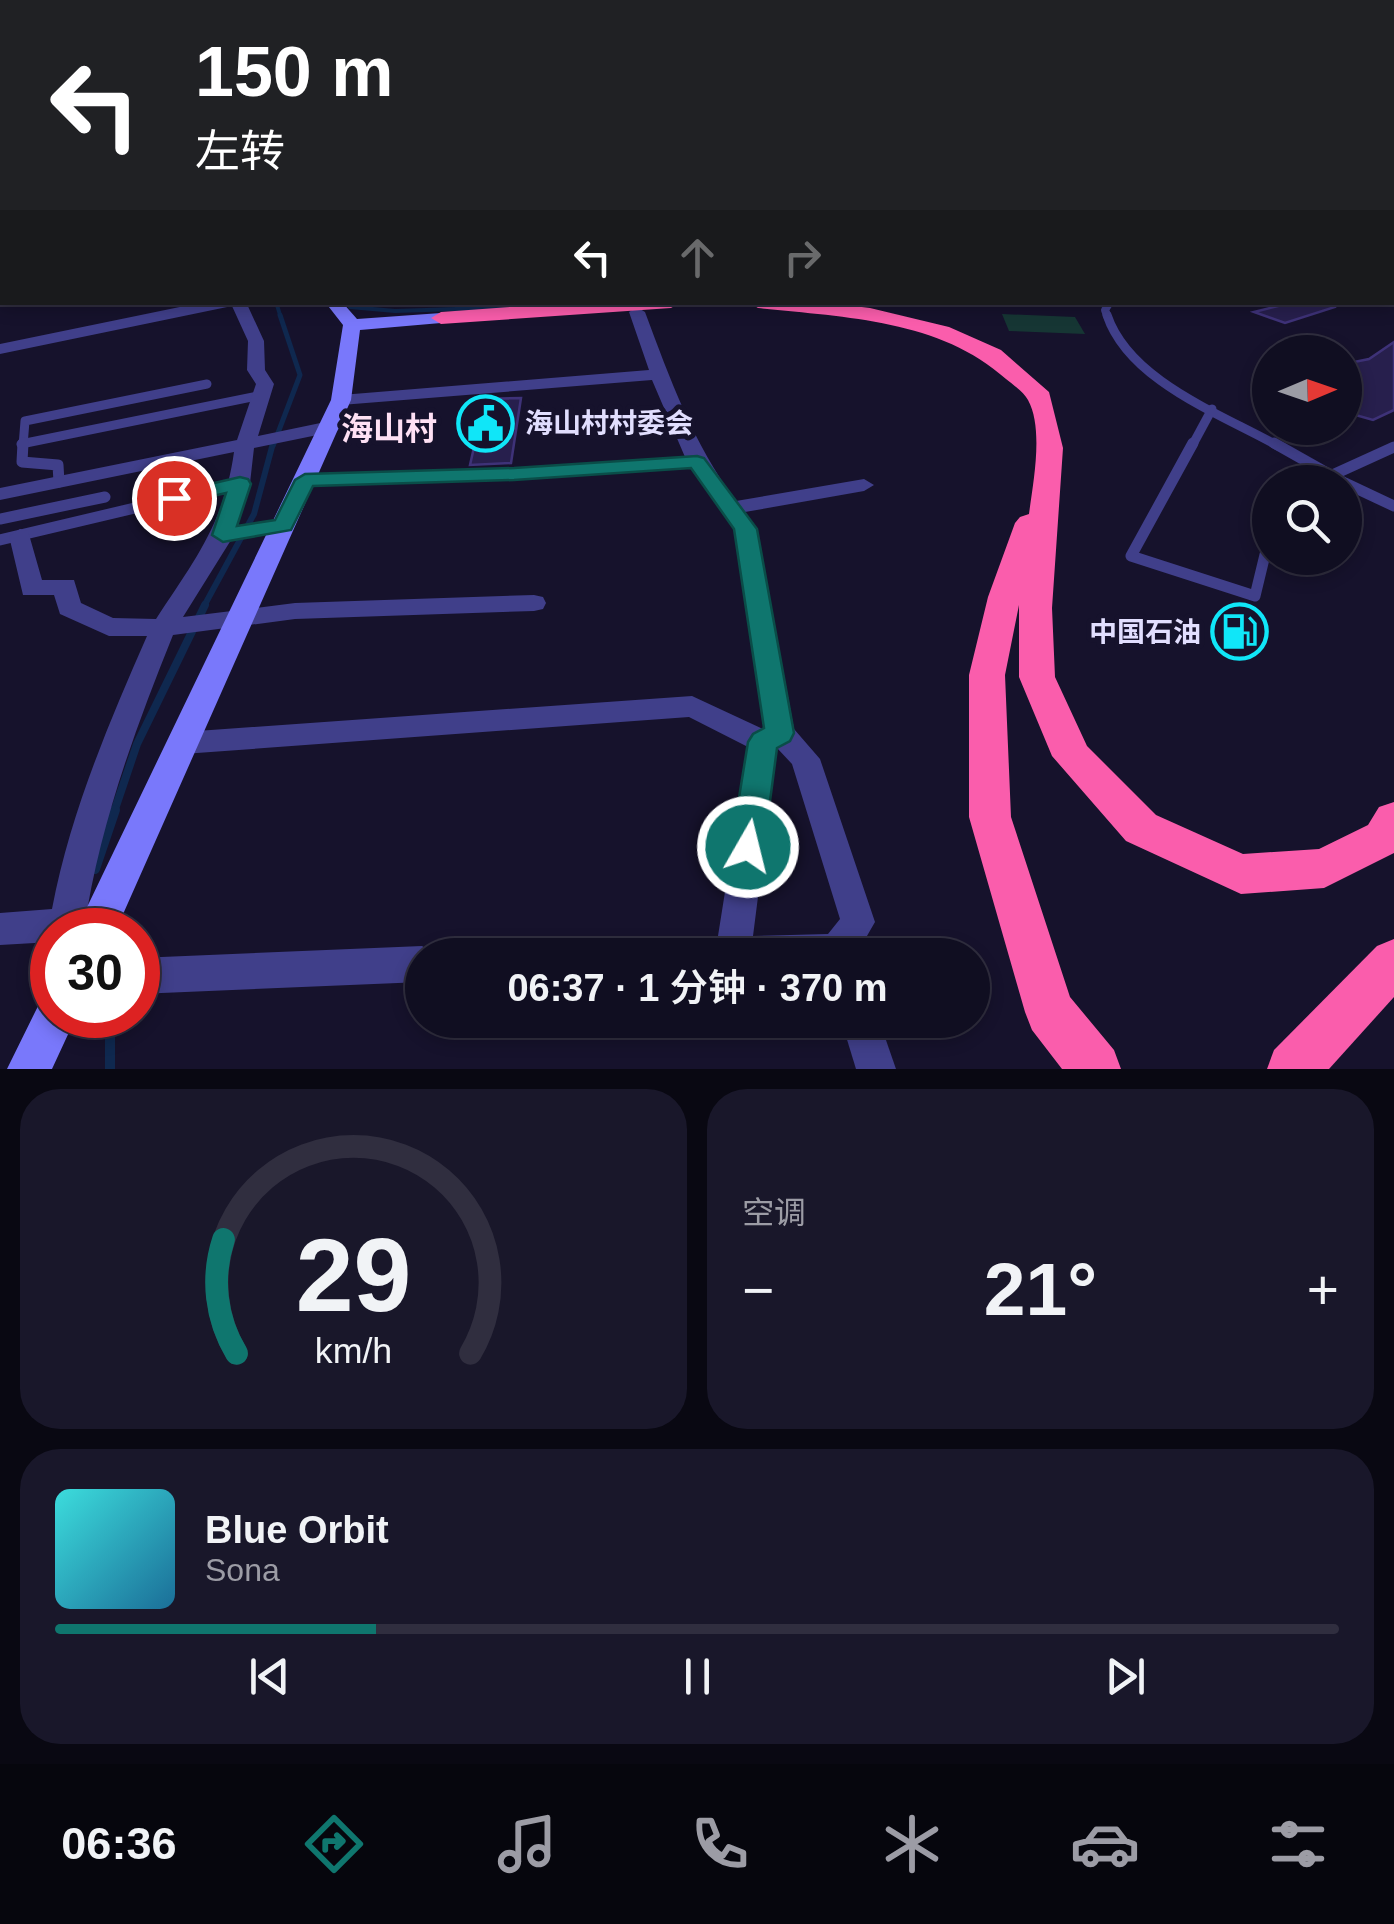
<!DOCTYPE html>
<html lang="zh">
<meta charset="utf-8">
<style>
:root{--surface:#100e21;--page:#19172a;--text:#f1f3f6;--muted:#9c9ca5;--line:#302e3f;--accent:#0f766e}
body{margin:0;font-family:Arial,"Noto Sans SC",sans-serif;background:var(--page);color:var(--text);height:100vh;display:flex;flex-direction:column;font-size:38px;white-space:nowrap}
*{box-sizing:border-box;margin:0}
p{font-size:32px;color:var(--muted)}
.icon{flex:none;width:55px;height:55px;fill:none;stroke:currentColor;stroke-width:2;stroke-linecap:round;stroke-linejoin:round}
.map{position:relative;height:1069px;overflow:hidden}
.panel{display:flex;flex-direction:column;gap:20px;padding:20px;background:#090812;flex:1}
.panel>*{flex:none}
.banner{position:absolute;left:0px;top:0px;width:1395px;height:305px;box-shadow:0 5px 15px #0003,0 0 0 2px var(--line);background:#202124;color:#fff;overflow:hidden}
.needle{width:65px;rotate:88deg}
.controls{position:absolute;left:1252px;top:335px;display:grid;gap:20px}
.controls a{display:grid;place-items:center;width:110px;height:110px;border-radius:50%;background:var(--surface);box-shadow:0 5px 15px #0003,0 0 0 2px var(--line);font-size:50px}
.speed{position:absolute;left:30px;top:908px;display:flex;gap:20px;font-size:50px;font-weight:700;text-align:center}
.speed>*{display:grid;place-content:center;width:130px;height:130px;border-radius:50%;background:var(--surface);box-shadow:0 5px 15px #0003,0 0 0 2px var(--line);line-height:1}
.speed .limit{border:15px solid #d22;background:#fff;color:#111}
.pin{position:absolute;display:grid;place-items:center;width:85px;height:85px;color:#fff;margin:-42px;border:5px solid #fff;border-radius:50%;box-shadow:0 2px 10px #0007}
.me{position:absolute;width:110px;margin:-55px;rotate:8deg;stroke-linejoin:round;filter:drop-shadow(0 0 8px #0008)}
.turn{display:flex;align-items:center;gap:35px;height:210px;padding:0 30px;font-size:45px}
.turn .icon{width:130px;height:130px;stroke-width:2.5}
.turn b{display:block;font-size:70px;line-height:85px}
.lanes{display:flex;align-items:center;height:95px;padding:0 30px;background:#0003;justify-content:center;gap:50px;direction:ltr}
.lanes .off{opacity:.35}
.big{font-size:75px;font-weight:600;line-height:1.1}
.panel .tile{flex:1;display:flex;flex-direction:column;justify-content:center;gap:15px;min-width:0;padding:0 35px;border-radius:40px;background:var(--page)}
.panel .dial{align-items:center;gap:0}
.dial svg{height:260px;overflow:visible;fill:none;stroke:var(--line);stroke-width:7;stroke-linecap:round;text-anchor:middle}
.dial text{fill:var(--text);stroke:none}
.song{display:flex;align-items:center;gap:30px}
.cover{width:120px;height:120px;border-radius:15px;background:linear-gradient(135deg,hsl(180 70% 55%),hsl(200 70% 35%))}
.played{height:10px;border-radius:5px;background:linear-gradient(90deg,var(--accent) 25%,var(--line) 25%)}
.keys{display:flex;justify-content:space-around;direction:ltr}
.heat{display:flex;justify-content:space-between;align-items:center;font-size:55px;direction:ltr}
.panel .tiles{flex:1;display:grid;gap:20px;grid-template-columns:1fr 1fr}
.tile:last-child{grid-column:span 2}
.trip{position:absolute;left:405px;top:938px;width:585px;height:100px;border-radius:50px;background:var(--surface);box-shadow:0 5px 15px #0003,0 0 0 2px var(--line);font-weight:600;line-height:100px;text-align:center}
.menu{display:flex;height:160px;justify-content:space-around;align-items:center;background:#06060d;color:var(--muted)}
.menu .icon{width:70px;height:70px}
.menu .current{color:var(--accent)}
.menu b{font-size:45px;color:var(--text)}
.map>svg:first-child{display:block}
.green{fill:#163634}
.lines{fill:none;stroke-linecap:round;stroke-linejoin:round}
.stream-far4{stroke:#0f284f;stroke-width:4}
.stream-far3{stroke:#0f284f;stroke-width:5}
.stream-far2{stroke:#0f284f;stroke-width:6}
.stream-far1{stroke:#0f284f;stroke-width:8}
.stream{stroke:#0f284f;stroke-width:10}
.building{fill:#271f4d;stroke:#3e3278;stroke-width:2.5}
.lane-far2{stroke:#403f8a;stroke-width:8}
.lane-far1{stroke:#403f8a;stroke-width:9}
.lane{stroke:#403f8a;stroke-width:11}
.street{fill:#403f8a;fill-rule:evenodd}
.secondary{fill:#7978fb;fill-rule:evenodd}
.highway{fill:#fa5dac;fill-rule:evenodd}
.route{fill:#0f766e;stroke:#0a4d48;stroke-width:2.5}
.labels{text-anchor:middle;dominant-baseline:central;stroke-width:10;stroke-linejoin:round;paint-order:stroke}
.poi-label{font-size:28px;font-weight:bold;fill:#e1defe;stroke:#16122c;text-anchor:start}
.quarter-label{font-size:32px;font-weight:bold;fill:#fee0f4;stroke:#16122c}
</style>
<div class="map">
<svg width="1394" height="1069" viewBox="0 0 1394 1069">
<rect width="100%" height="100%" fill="#16122c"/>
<polygon class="green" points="1002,314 1075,317 1085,334 1009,331"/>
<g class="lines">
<g class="stream-far4">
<polyline points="276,302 281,318"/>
<polyline points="350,307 395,311 514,307"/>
</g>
<polyline class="stream-far3" points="273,446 300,375 280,315"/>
<polyline class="stream-far2" points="203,608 254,514 273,443"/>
<polyline class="stream-far1" points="114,812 137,744 205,605"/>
<g class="stream">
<polyline points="95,869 115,810"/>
<polyline points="110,1015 110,1069"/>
</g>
</g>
<g class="building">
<polygon points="1294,302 1334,302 1335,307 1285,323 1254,312"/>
<polygon points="1394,342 1394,410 1373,420 1345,412 1349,363 1369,359"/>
<polygon points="521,398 511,463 470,465 485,399"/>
</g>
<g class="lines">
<polyline class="lane-far2" points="1108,318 1105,310 1110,302"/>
<g class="lane-far1">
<path d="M1107,315C1129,381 1221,414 1278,446"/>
<polyline points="21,444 262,395"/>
<polyline points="23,446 25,421 207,384"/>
<polyline points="1192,446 1212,409"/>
</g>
<g class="lane">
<polyline points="23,443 22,462 58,465 59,482"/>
<polyline points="1193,443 1131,556 1255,596 1270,534"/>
<polyline points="1274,443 1343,482"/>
<polyline points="1317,482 1394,447"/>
<polyline points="1345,483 1394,506"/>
<polyline points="0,519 105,497"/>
<polyline points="0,540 240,483"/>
</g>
<g class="street">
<polygon points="0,191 2,192 2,198 0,199"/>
<path d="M204,302H246L264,341L265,370L274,384L258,436L330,421L340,427L337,431L254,448L250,483L237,526L283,518L294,525L283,532L231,540L183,617L295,603L534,595L543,597L546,603L543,609L534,611L295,619L173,635C134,732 99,827 84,930H52V942L0,945V913L52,909C70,814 108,725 147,636H109L60,614L54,595H23L9,536L20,529L28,531L42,580H74L81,603L113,618L156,619C194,561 224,524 234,452L0,500V488L237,440L256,384L247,370L248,341L232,306L0,354V344Z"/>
<path d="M637,307L645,312C670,379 693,443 736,501L864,479L874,485L864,491L745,512L757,529L794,729L820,759L875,922L856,955H632L637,943L650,938L718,936L748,747L689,717L183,754L173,751L168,743L173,735L183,732L692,696L765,730L735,529L691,468L514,480L305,486L295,480L305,474L514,468L685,457L652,380L341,405L332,400L341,395L649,370L629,312ZM777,748L792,764L840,919L828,934L753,936Z"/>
<polygon points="422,946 436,955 422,955 422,982 138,994 138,958"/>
<polygon points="841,1020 879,1020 896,1069 856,1069"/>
</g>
<g class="secondary">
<polygon points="325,302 342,302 357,319 441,313 450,318 441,323 360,330 351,400 116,930 76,930 331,400 343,325"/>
<polygon points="52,995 52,1015 77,1015 52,1069 7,1069 41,1000"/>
</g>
<g class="highway">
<polygon points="576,302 681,302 671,308 441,324 431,318 441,312"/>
<path d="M748,302H820L870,308L949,327L1001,350L1049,392L1063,448L1052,608L1055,677L1087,746L1156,815L1243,854L1319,849L1368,825L1379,807L1394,802V853L1324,888L1241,894L1126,841L1052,756L1019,677V605L1005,675L1011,817L1070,997L1114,1050L1121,1069H1062L1032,1030L1025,1012L969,817V675L988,597L1015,523L1020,517L1029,514C1033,483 1044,429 1028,400C1024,392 1012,384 1006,379C940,319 842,317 758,308Z"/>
<polygon points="1394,939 1394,997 1329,1069 1267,1069 1274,1050 1377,946"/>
</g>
</g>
<linearGradient id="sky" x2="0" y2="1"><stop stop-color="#0c0a18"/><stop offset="0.48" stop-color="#363956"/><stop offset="1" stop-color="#363956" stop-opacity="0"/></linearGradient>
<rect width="1394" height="284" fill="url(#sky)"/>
<polygon class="route" points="697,456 704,458 757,529 794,733 790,741 777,748 764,847 759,857 748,862 736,857 731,847 748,742 753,734 764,728 734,529 691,468 514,480 313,486 291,530 223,542 212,535 226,493 174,505 163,498 167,494 240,477 248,479 251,484 237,526 275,520 295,480 305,474 514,468"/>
<defs>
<symbol id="civic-ring" viewBox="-11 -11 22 22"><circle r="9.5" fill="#16122c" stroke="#10e6f8" stroke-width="1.5"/><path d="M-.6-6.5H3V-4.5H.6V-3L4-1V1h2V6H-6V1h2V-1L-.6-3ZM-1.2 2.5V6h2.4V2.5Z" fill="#10e6f8"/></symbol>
<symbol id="fuel-ring" viewBox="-11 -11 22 22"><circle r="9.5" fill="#16122c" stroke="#10e6f8" stroke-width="1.5"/><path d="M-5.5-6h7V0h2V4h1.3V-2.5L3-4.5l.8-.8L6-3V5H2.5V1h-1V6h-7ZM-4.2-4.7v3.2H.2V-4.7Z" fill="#10e6f8"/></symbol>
</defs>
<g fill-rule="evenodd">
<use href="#civic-ring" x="454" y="392" width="63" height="63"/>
<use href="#fuel-ring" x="1208" y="600" width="63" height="63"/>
</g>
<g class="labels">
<g class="poi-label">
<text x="525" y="423">海山村村委会</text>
<text x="1201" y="632" text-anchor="end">中国石油</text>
</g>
<g class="quarter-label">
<text x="389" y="429">海山村</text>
</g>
</g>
</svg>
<div class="controls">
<a><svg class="needle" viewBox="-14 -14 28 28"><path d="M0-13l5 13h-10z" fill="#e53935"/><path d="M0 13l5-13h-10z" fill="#9c9ca5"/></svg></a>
<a><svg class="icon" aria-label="search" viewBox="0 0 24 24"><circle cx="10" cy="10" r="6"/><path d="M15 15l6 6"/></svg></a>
</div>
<div class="speed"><div class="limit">30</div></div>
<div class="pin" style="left:174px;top:498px;background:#d93025"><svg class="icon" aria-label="arrive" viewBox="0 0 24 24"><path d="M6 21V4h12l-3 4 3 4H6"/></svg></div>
<svg class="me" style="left:748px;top:847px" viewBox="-20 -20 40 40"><circle r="17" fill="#0f766e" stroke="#fff" stroke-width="3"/><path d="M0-11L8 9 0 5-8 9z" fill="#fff"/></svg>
<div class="trip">06:37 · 1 分钟 · 370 m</div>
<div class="banner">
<div class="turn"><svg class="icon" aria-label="left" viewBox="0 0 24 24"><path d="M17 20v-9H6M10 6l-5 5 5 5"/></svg><div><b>150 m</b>左转</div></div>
<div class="lanes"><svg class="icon" aria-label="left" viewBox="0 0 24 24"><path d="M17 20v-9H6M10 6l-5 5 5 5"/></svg><svg class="icon off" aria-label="ahead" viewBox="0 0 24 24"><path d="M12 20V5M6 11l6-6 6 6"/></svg><svg class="icon off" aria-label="right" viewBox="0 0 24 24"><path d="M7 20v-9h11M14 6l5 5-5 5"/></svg></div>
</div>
</div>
<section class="panel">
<div class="tiles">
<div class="tile dial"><svg viewBox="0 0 100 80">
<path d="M14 69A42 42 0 1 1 86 69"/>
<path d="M14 69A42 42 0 0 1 10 34" stroke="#0f766e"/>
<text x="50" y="56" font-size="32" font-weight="700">29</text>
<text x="50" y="72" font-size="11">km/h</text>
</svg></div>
<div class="tile"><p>空调</p>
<div class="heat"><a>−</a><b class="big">21°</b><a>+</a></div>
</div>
<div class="tile">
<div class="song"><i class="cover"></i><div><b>Blue Orbit</b><p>Sona</p></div></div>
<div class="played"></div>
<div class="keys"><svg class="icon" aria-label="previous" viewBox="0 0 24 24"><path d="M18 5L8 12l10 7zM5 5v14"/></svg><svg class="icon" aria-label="pause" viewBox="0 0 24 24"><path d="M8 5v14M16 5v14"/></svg><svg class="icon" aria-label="next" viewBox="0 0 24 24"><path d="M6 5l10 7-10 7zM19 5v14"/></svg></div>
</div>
</div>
</section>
<nav class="menu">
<b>06:36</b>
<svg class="icon current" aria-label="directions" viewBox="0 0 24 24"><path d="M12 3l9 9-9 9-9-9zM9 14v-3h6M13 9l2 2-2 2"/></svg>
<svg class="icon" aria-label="music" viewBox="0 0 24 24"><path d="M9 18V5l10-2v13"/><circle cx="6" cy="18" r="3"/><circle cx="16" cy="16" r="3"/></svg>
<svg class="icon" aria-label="phone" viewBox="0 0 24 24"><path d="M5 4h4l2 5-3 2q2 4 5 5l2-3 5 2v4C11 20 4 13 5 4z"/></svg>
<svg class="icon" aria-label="climate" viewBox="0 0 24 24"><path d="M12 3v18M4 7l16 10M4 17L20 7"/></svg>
<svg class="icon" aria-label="car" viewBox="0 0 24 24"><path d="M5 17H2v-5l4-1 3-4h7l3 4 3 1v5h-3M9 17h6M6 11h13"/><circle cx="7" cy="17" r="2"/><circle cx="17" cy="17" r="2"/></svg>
<svg class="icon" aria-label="filters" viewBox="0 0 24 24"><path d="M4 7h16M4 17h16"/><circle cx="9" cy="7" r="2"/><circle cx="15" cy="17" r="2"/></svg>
</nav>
